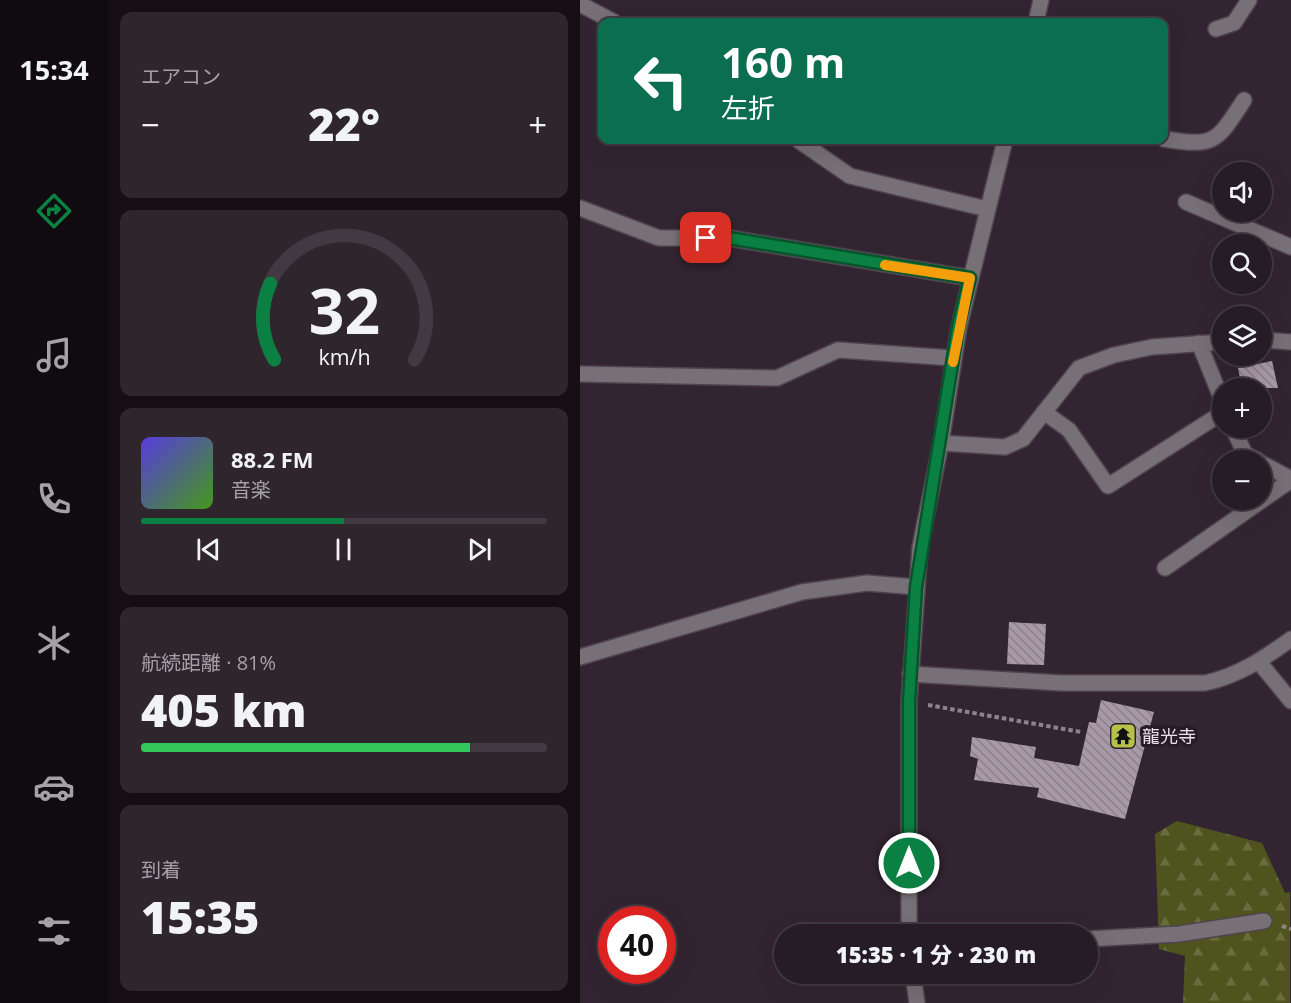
<!DOCTYPE html>
<html lang="ja">
<meta charset="utf-8">
<style>
:root{--surface:#261c25;--page:#2e252d;--text:#f1f3f6;--muted:#a4a1a7;--line:#423a42;--accent:#0b8043}
body{margin:0;font-family:"Open Sans","Noto Sans JP",sans-serif;background:var(--page);color:var(--text);height:100vh;display:flex;flex-direction:column;font-size:22px;white-space:nowrap}
*{box-sizing:border-box;margin:0}
p{font-size:20px;color:var(--muted)}
.icon{flex:none;width:33px;height:33px;fill:none;stroke:currentColor;stroke-width:2;stroke-linecap:round;stroke-linejoin:round}
.map{position:relative;flex:1;overflow:hidden}
.panel{display:flex;flex-direction:column;gap:12px;padding:12px;background:#150f14;width:472px}
.panel>*{flex:none}
.hud{position:absolute;left:18px;top:18px;width:570px;height:126px;border-radius:12px;box-shadow:0 6px 24px #0002,0 0 0 2px var(--line);background:#0b6e4f;color:#fff;overflow:hidden}
.fabs{position:absolute;left:632px;top:162px;display:grid;gap:12px}
.fabs a{display:grid;place-items:center;width:60px;height:60px;border-radius:50%;background:var(--surface);box-shadow:0 6px 24px #0002,0 0 0 2px var(--line);font-size:30px}
.speed{position:absolute;left:18px;top:906px;display:flex;gap:12px;font-size:30px;font-weight:700;text-align:center}
.speed>*{display:grid;place-content:center;width:78px;height:78px;border-radius:50%;background:var(--surface);box-shadow:0 6px 24px #0002,0 0 0 2px var(--line);line-height:1}
.speed .limit{border:9px solid #d22;background:#fff;color:#111}
.pin{position:absolute;display:grid;place-items:center;width:51px;height:51px;color:#fff;margin:-26px;border-radius:12px;box-shadow:0 3px 9px #0006}
.me{position:absolute;width:66px;margin:-33px;rotate:0deg;stroke-linejoin:round;filter:drop-shadow(0 0 4px #0008)}
.turn{display:flex;align-items:center;gap:21px;height:126px;padding:0 24px;font-size:27px}
.turn .icon{width:78px;height:78px;stroke-width:2.5}
.turn b{display:block;font-size:42px;line-height:51px}
.big{font-size:45px;font-weight:800;line-height:1.1}
.panel .widget{flex:1;display:flex;flex-direction:column;justify-content:center;gap:9px;min-width:0;padding:0 21px;border-radius:12px;background:var(--page)}
.panel .dial{align-items:center;gap:0}
.dial svg{height:156px;overflow:visible;fill:none;stroke:var(--line);stroke-width:7;stroke-linecap:round;text-anchor:middle}
.dial text{fill:var(--text);stroke:none}
.song{display:flex;align-items:center;gap:18px}
.cover{width:72px;height:72px;border-radius:9px;background:linear-gradient(135deg,hsl(250 70% 55%),hsl(100 70% 35%))}
.played{height:6px;border-radius:3px;background:linear-gradient(90deg,var(--accent) 50%,var(--line) 50%)}
.keys{display:flex;justify-content:space-around;direction:ltr}
.heat{display:flex;justify-content:space-between;align-items:center;font-size:33px;direction:ltr}
.charge{height:9px;border-radius:4px;background:linear-gradient(90deg,#34c759 81%,var(--line) 0)}
.trip{position:absolute;left:194px;top:924px;width:324px;height:60px;border-radius:30px;background:var(--surface);box-shadow:0 6px 24px #0002,0 0 0 2px var(--line);font-weight:800;line-height:60px;text-align:center}
main{display:flex;flex:1;min-height:0}
.menu{display:flex;flex-direction:column;width:108px;justify-content:space-around;align-items:center;background:#0f0b0f;color:var(--muted)}
.menu .icon{width:42px;height:42px}
.menu .on{color:var(--accent)}
.menu b{font-size:27px;color:var(--text)}
.map>svg:first-child{display:block}
.forest{fill:url(#forest-firs)}
.building{fill:url(#building-back-hatch)}
.lines{fill:none;stroke-linecap:round;stroke-linejoin:round}
.minor-casing{stroke:#4f434e;stroke-width:18}
.path{stroke:#8e838d;stroke-width:4;stroke-dasharray:4.5 3;stroke-linecap:butt}
.minor{stroke:#777076;stroke-width:15}
.route-casing{stroke:#07532c;stroke-width:15}
.route{stroke:#0b8043;stroke-width:10}
.slow{stroke:#f59e0b;stroke-width:10}
.labels{text-anchor:middle;dominant-baseline:central;stroke-width:6;stroke-linejoin:round;paint-order:stroke}
.poi-label{font-size:18px;fill:#eae1e9;stroke:#281b27;text-anchor:start}
</style>
<main>
<nav class="menu">
<b>15:34</b>
<svg class="icon on" aria-label="directions" viewBox="0 0 24 24"><path d="M12 3l9 9-9 9-9-9zM9 14v-3h6M13 9l2 2-2 2"/></svg>
<svg class="icon" aria-label="music" viewBox="0 0 24 24"><path d="M9 18V5l10-2v13"/><circle cx="6" cy="18" r="3"/><circle cx="16" cy="16" r="3"/></svg>
<svg class="icon" aria-label="phone" viewBox="0 0 24 24"><path d="M5 4h4l2 5-3 2q2 4 5 5l2-3 5 2v4C11 20 4 13 5 4z"/></svg>
<svg class="icon" aria-label="climate" viewBox="0 0 24 24"><path d="M12 3v18M4 7l16 10M4 17L20 7"/></svg>
<svg class="icon" aria-label="car" viewBox="0 0 24 24"><path d="M5 17H2v-5l4-1 3-4h7l3 4 3 1v5h-3M9 17h6M6 11h13"/><circle cx="7" cy="17" r="2"/><circle cx="17" cy="17" r="2"/></svg>
<svg class="icon" aria-label="filters" viewBox="0 0 24 24"><path d="M4 7h16M4 17h16"/><circle cx="9" cy="7" r="2"/><circle cx="15" cy="17" r="2"/></svg>
</nav>
<section class="panel">
<div class="widget"><p>エアコン</p>
<div class="heat"><a>−</a><b class="big">22°</b><a>+</a></div>
</div>
<div class="widget dial"><svg viewBox="0 0 100 80">
<path d="M14 69A42 42 0 1 1 86 69"/>
<path d="M14 69A42 42 0 0 1 12 30" stroke="#0b8043"/>
<text x="50" y="56" font-size="32" font-weight="700">32</text>
<text x="50" y="72" font-size="11">km/h</text>
</svg></div>
<div class="widget">
<div class="song"><i class="cover"></i><div><b>88.2 FM</b><p>音楽</p></div></div>
<div class="played"></div>
<div class="keys"><svg class="icon" aria-label="previous" viewBox="0 0 24 24"><path d="M18 5L8 12l10 7zM5 5v14"/></svg><svg class="icon" aria-label="pause" viewBox="0 0 24 24"><path d="M8 5v14M16 5v14"/></svg><svg class="icon" aria-label="next" viewBox="0 0 24 24"><path d="M6 5l10 7-10 7zM19 5v14"/></svg></div>
</div>
<div class="widget"><p>航続距離 · 81%</p><b class="big">405 km</b><div class="charge"></div></div>
<div class="widget"><p>到着</p><b class="big">15:35</b></div>
</section>
<div class="map">
<svg width="711" height="1003" viewBox="0 0 711 1003">
<defs>
<pattern id="forest-firs" width="22" height="20" patternUnits="userSpaceOnUse" patternTransform="scale(1.5)"><rect width="22" height="20" fill="#4f541e"/><path d="M5 1l3.5 6h-7zM16 11l3.5 6h-7z" fill="#686c3f"/></pattern>
<pattern id="building-back-hatch" width="6" height="6" patternUnits="userSpaceOnUse" patternTransform="scale(1.5)"><rect width="6" height="6" fill="#a999a8"/><path d="M-1 5l2 2M0 0l6 6M5-1l2 2" fill="none" stroke="#8b808b"/></pattern>
</defs>
<rect width="100%" height="100%" fill="#322531"/>
<polygon class="forest" points="597,821 682,843 705,893 710,892 710,1003 603,1003 605,956 579,949 575,834"/>
<g class="building">
<polygon points="692,361 698,388 662,388 658,368"/>
<polygon points="429,622 466,624 464,665 427,664"/>
<polygon points="521,700 574,712 545,819 457,797 459,788 394,780 398,759 390,756 392,737 456,747 454,758 499,766 509,722 516,723"/>
</g>
<g class="lines">
<defs>
<g id="minor">
<polyline points="0,4 34,22"/>
<polyline points="456,22 461,0"/>
<polyline points="636,29 654,23 669,0"/>
<path d="M584,139C635,147 636,143 664,100"/>
<polyline points="218,140 270,176 407,209"/>
<polyline points="606,202 711,247"/>
<polyline points="0,208 79,238 149,238 390,278"/>
<polyline points="681,340 711,342"/>
<polyline points="619,343 642,400"/>
<polyline points="0,374 197,378 258,350 373,358"/>
<polyline points="464,412 489,430 528,486 642,413"/>
<polyline points="653,428 665,454 677,460"/>
<polyline points="361,443 425,447 443,439 499,368 534,355 572,347 642,342"/>
<polyline points="681,463 711,479"/>
<polyline points="585,568 711,480"/>
<polyline points="0,657 222,592 287,583 336,587"/>
<polyline points="679,662 711,701"/>
<path d="M330,674L481,683H625C658,676 683,659 711,639"/>
<polyline points="329,934 329,702 340,547 361,443 379,327 425,140"/>
<polyline points="507,939 599,934 684,921"/>
<polyline points="333,974 337,1003"/>
</g>
</defs>
<use href="#minor" class="minor-casing"/>
<g class="path">
<polyline points="348,705 501,732"/>
<polyline points="702,926 711,929"/>
</g>
<use href="#minor" class="minor"/>
</g>
<g class="lines">
<defs>
<polyline id="route" points="126,238 149,238 390,278 378,327 336,587 329,702 329,863"/>
</defs>
<use href="#route" class="route-casing"/>
<use href="#route" class="route"/>
<polyline class="slow" points="305,265 390,278 373,362"/>
</g>
<defs>
<symbol id="temple-square" viewBox="-11 -11 22 22"><rect x="-9" y="-9" width="18" height="18" rx="4" fill="#b6c149" stroke="#281b27"/><path d="M0-6L5-2H3V0L6.5 2.5H4V6H1.5V3h-3V6H-4V2.5H-6.5L-3 0V-2H-5Z" fill="#111"/></symbol>
</defs>
<g fill-rule="evenodd">
<use href="#temple-square" x="528" y="721" width="30" height="30"/>
</g>
<g class="labels">
<g class="poi-label">
<text x="562" y="736">龍光寺</text>
</g>
</g>
</svg>
<div class="fabs">
<a><svg class="icon" aria-label="sound" viewBox="0 0 24 24"><path d="M4 9h4l5-4v14l-5-4H4zM17 9q2 3 0 6"/></svg></a>
<a><svg class="icon" aria-label="search" viewBox="0 0 24 24"><circle cx="10" cy="10" r="6"/><path d="M15 15l6 6"/></svg></a>
<a><svg class="icon" aria-label="layers" viewBox="0 0 24 24"><path d="M12 4l9 5-9 5-9-5zM3 14l9 5 9-5"/></svg></a>
<a>+</a>
<a>−</a>
</div>
<div class="speed"><div class="limit">40</div></div>
<div class="pin" style="left:126px;top:238px;background:#d93025"><svg class="icon" aria-label="arrive" viewBox="0 0 24 24"><path d="M6 21V4h12l-3 4 3 4H6"/></svg></div>
<svg class="me" style="left:329px;top:863px" viewBox="-20 -20 40 40"><circle r="17" fill="#0b8043" stroke="#fff" stroke-width="3"/><path d="M0-11L8 9 0 5-8 9z" fill="#fff"/></svg>
<div class="trip">15:35 · 1 分 · 230 m</div>
<div class="hud">
<div class="turn"><svg class="icon" aria-label="left" viewBox="0 0 24 24"><path d="M17 20v-9H6M10 6l-5 5 5 5"/></svg><div><b>160 m</b>左折</div></div>
</div>
</div>
</main>
